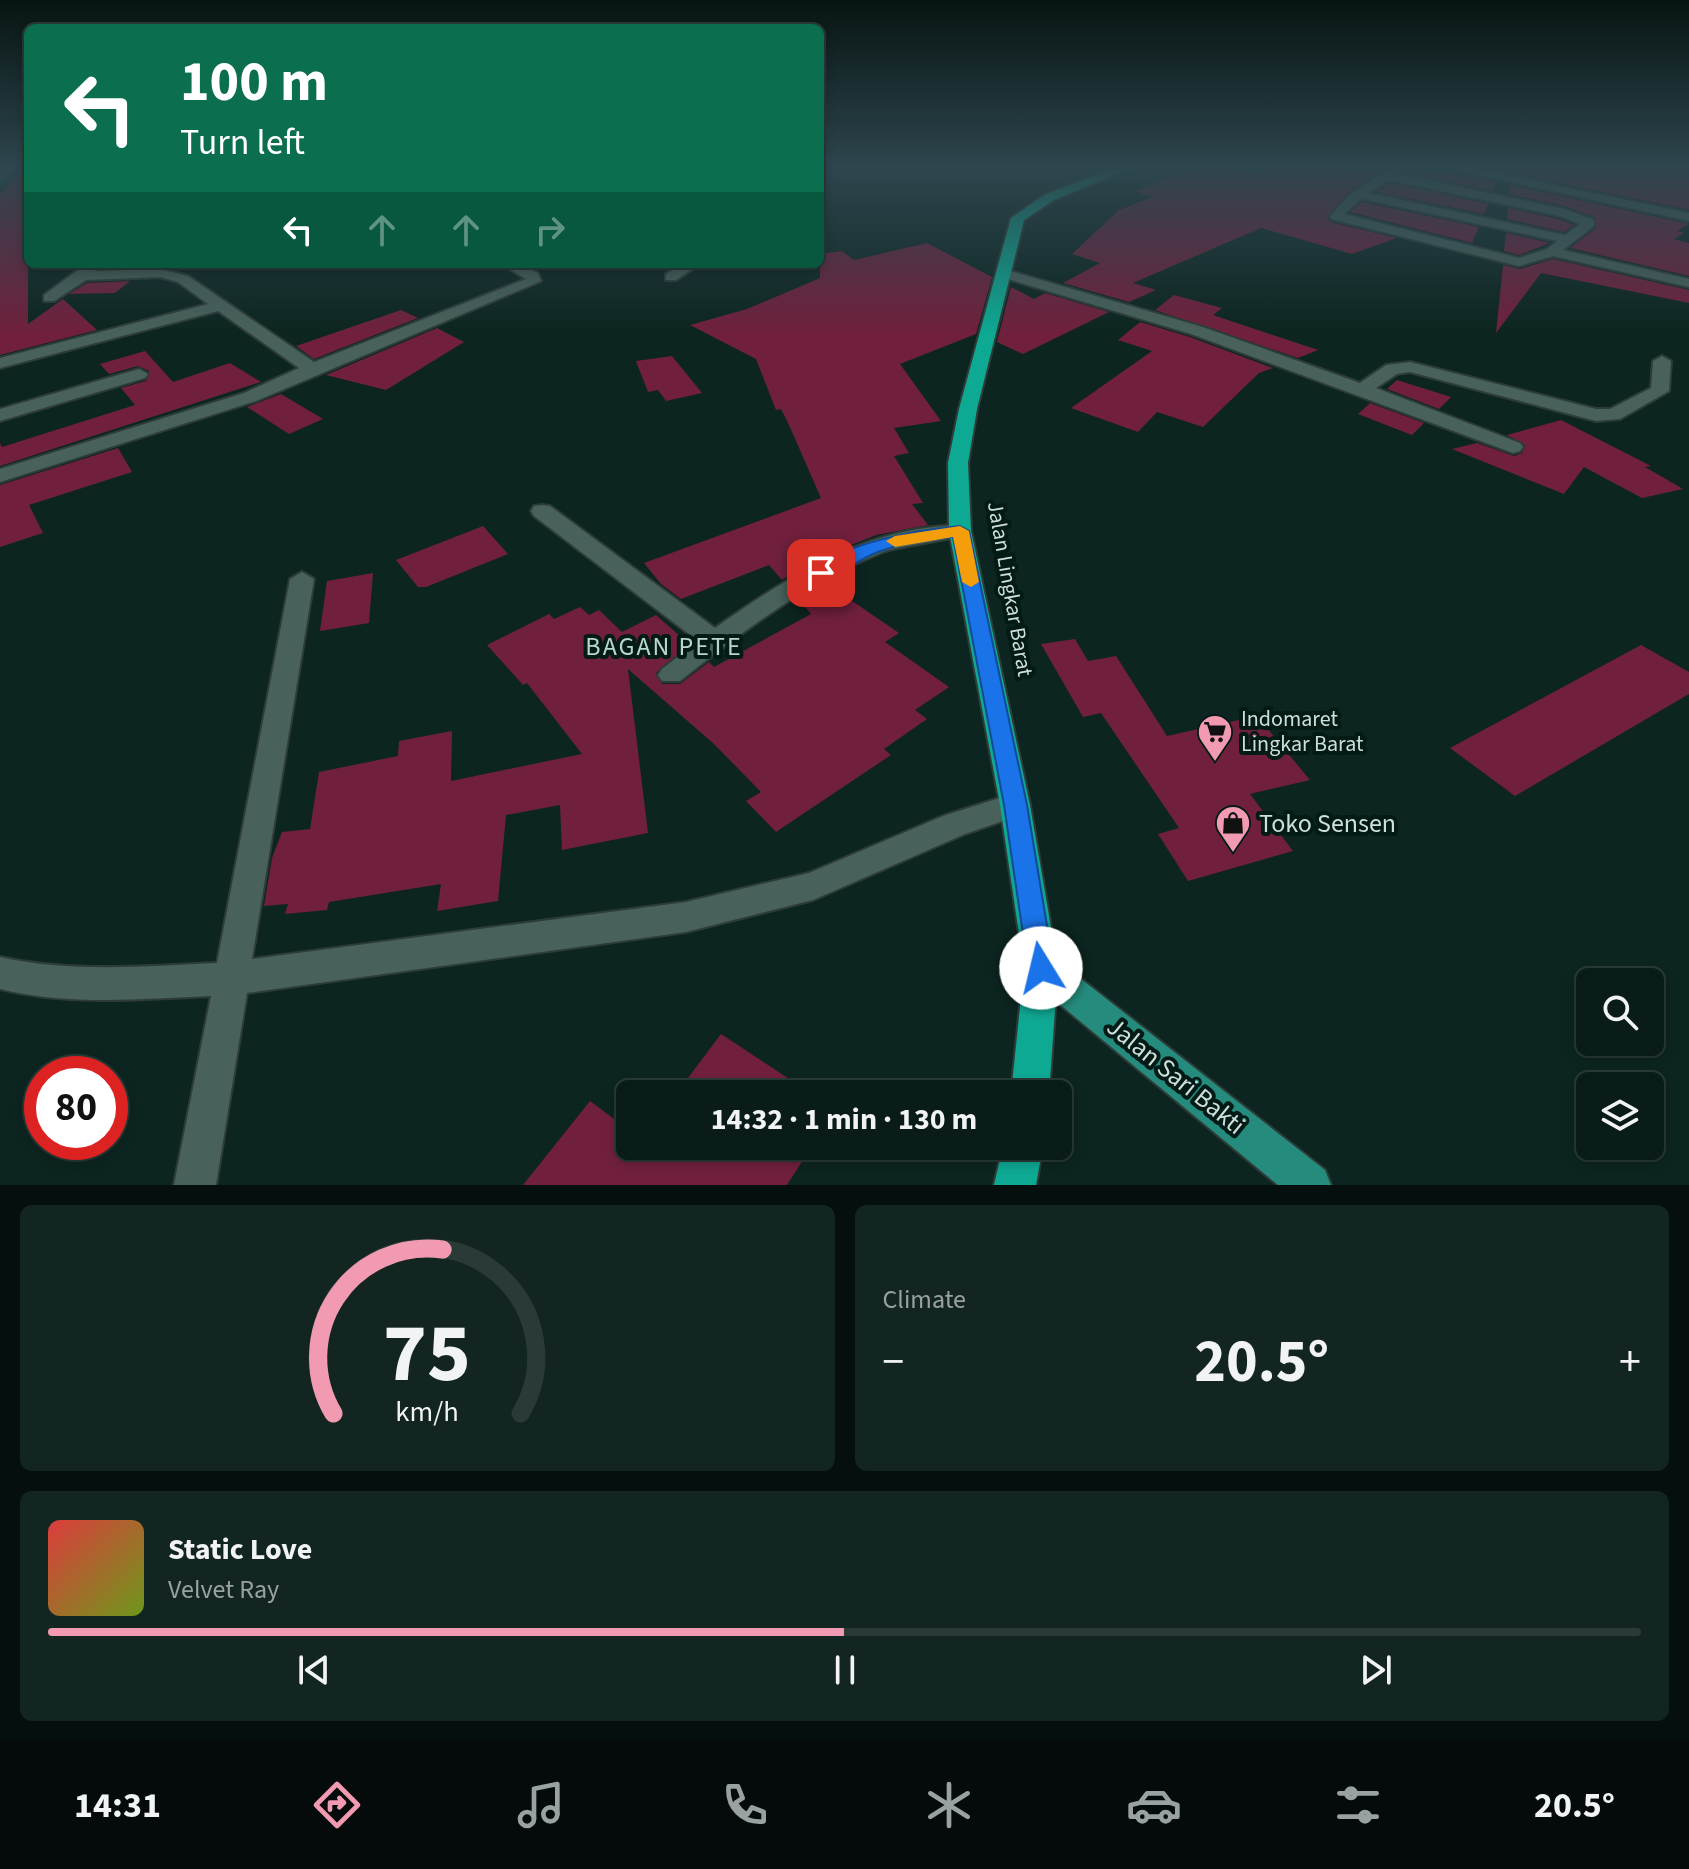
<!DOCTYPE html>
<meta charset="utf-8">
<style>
:root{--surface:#091c18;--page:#122521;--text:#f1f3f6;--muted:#99a1a2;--line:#293a37;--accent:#f19ab2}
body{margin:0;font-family:"Source Sans 3",sans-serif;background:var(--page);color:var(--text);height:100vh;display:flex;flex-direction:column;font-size:30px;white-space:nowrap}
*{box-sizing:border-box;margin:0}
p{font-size:26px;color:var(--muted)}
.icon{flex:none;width:44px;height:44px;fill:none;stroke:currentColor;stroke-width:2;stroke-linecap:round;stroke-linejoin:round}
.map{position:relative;height:1185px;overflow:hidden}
.panel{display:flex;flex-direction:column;gap:20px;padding:20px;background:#050f0d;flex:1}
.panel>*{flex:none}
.hud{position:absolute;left:24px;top:24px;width:800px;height:244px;border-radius:12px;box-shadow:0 4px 12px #0003,0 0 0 2px var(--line);background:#0b6e4f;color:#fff;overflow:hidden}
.controls{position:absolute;left:1576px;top:968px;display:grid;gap:16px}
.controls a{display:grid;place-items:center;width:88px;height:88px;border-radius:12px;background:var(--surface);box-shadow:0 4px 12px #0003,0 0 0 2px var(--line);font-size:40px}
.speed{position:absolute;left:24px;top:1056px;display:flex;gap:16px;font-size:40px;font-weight:700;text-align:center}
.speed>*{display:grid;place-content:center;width:104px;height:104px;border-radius:50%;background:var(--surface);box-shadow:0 4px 12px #0003,0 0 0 2px var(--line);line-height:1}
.speed .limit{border:12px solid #d22;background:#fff;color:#111}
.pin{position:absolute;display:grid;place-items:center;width:68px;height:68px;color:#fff;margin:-34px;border-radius:16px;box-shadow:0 4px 12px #0006}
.me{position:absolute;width:88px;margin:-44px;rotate:351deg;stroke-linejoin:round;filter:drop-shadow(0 0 6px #0008)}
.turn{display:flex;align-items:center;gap:28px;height:168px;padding:0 24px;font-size:36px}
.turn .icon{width:104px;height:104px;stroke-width:2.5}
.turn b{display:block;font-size:56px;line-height:68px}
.lanes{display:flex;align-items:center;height:76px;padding:0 24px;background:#0003;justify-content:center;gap:40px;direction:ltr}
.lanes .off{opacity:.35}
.big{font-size:60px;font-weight:700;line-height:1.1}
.panel .tile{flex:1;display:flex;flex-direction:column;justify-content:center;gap:12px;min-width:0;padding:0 28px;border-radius:12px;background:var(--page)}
.panel .dial{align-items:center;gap:0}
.dial svg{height:208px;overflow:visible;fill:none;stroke:var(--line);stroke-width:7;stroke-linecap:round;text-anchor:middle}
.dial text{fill:var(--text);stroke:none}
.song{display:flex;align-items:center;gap:24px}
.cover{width:96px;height:96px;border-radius:12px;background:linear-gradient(135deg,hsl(0 70% 55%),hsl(80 70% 35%))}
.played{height:8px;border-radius:4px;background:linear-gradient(90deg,var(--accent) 50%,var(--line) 50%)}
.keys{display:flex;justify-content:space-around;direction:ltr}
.heat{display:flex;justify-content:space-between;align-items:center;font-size:44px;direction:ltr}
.panel .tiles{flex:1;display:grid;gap:20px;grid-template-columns:1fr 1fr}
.tile:last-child{grid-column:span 2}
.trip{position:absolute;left:616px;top:1080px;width:456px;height:80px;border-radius:12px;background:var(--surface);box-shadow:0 4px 12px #0003,0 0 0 2px var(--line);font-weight:700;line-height:80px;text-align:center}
.dock{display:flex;height:128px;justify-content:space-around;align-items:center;background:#040b0a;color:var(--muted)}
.dock .icon{width:56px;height:56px}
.dock .active{color:var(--accent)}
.dock b{font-size:36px;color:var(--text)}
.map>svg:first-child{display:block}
.building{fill:#70203d}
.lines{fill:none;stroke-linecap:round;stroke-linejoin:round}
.minor-casing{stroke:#2e3c38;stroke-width:4}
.major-casing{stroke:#2e3c38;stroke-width:4}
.highway-casing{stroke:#2e3c38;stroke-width:4}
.minor{fill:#48615b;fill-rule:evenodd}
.major{fill:#258c7d;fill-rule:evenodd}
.highway{fill:#0ea993;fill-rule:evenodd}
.route{fill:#1a73e8;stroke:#114b97;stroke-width:2}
.slow{fill:#f59e0b}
.labels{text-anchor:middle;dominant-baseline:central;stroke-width:8;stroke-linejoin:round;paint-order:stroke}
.street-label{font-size:22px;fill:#d0deda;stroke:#031b17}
.poi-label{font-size:22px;fill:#d0deda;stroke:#031b17;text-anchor:start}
.quarter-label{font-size:26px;letter-spacing:2px;fill:#b8d5ce;stroke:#031b17}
.near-poi-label{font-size:26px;fill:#d0deda;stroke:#031b17;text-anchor:start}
.near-street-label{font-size:26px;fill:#d0deda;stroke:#031b17}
</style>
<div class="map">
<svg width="1689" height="1185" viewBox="0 0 1689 1185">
<rect width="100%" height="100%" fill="#0c2520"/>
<g class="building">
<polygon points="23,168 28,168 28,324 63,299 97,330 0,355 0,195"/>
<polygon points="1196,168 1229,168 1255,175 1256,168 1384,169 1349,192 1327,217 1330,222 1397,238 1352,254 1261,228 1133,283 1156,290 1129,302 1063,283 1100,263 1072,254 1119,210 1153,197 1135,191"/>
<polygon points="1512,168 1689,168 1689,210 1511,173"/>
<polygon points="1440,172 1470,176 1496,182 1493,191 1421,176"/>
<polygon points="1390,183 1488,204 1484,214 1377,192"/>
<polygon points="1510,185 1689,224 1677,231 1684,233 1674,239 1689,243 1689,276 1570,248 1596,228 1596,218 1565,206 1509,194"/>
<polygon points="1362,202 1479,227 1472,243 1350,212"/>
<polygon points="1508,208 1559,219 1574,225 1564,232 1507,219"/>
<polygon points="1506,233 1550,243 1519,255 1504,251"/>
<polygon points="927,243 992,277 976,334 900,364 941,421 894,428 909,453 894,456 923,503 912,504 928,525 876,535 814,560 782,580 769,565 681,599 661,584 644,563 821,498 789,425 781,409 776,410 756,359 690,325 747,309 820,278 820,254 842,251 854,260"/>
<polygon points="1553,259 1689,290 1689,303 1541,273 1496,333 1503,265 1520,269"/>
<polygon points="130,281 115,293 69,294 87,283"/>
<polygon points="1011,287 1034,299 1045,293 1109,312 1023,354 997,342"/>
<polygon points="1174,295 1222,308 1213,315 1318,350 1298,358 1155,310"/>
<polygon points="401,310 418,318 314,359 296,346"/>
<polygon points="1140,322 1190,337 1273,368 1259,373 1203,427 1157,412 1138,432 1071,408 1152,351 1118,340"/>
<polygon points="437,328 464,342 386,390 326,375"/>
<polygon points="145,351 173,382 230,363 261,382 0,466 0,443 2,447 135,405 121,388 146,381 149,371 138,366 109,374 100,364"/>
<polygon points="672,356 702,393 666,401 658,390 648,392 636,361"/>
<polygon points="1397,380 1451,397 1439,409 1387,389"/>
<polygon points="281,394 323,419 289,434 247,407"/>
<polygon points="1370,403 1424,423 1412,435 1358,414"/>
<polygon points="1561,420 1651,466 1645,467 1683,489 1642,498 1584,467 1564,494 1452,449 1477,443 1514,456 1522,453 1525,445 1507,435"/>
<polygon points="118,448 132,472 29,505 43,533 0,547 0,485"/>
<polygon points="483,526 508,554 426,587 418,587 396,560"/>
<polygon points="373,573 369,623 320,631 327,581"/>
<polygon points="826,583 899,633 885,642 949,687 915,710 927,719 884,749 891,755 776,832 746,801 761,792 714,744 628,669 648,833 562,850 560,805 506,815 498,901 437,911 441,884 329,902 327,910 285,914 288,904 264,906 272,858 282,832 310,829 319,772 398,756 399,741 452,731 451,781 582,754 527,683 523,685 487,645 549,614 554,619 580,607 589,615 599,610 622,632 656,615 689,644 656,673 662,684 680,684 709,662 714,667 811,614 798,599"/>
<polygon points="1075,639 1088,661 1116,656 1167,736 1257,716 1310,780 1250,794 1293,851 1188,881 1158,834 1179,828 1101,713 1083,717 1041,644"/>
<polygon points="1641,645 1689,672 1689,694 1515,796 1450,748"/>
<polygon points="721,1034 812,1094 676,1094"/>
<polygon points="590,1101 630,1131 630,1146 812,1146 787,1185 523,1185"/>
</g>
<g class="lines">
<defs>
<g id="minor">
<polygon points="1,168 14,168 0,181 0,170"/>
<path d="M1391,168H1405L1397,174L1564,209L1594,220V226L1563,250L1689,279V287L1553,256L1519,266L1331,219L1330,216L1351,194ZM1389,180L1560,216L1580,224L1565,235L1369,193ZM1362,198L1363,199L1557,241L1547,249L1519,258L1344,214Z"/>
<polygon points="1447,168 1471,168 1689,213 1689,221"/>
<polygon points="86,264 98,264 95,271 160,269 188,276 314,362 526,279 501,264 520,264 538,273 541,281 256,401 0,482 0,469 244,393 299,368 218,311 0,368 0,358 208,304 178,282 160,277 86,280 54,301 44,301 44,295"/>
<polygon points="683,264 700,264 676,280 666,280 666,274"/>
<polygon points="1003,269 1203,327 1360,383 1386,365 1410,362 1596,409 1610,409 1651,388 1653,361 1662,356 1671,361 1669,391 1620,419 1596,421 1410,372 1397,374 1376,388 1520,443 1523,447 1520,451 1513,453 1191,334 998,276 996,273"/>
<polygon points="139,369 148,374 145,378 0,421 0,409"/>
<path d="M542,505L550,506L715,628C783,580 858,532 943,526C954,525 964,522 971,531C965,539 900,545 883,552C808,582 743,631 680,681H662L658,675L662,669L698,641L534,516L531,511L534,506Z"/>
<path d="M302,572L314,579L252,959L686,902L809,873L943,816L1015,793L1026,797L1030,805L1026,813L965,834L813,900L686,932L247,993L216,1185H174L211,996C141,999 69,1006 0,989V957C71,973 145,966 217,963L290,579Z"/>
</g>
<polygon id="major" points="1041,952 1053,957 1325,1170 1331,1185 1278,1185 1029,979 1024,968 1029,957"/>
<g id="highway">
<polygon points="1114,168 1131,168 1054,200 1024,220 977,409 968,463 971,531 1030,805 1058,968 1049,1094 1011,1094 1024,968 1000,805 949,531 948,463 959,409 1011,218 1046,194"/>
<polygon points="1003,1146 1043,1146 1036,1185 994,1185"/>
</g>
</defs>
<use href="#minor" class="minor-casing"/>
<use href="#major" class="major-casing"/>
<use href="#highway" class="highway-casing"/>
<use href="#minor" class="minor"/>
<use href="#major" class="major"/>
<use href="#highway" class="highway"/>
</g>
<linearGradient id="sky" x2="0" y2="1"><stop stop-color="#071412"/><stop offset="0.5" stop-color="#2e464e"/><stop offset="1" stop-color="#2e464e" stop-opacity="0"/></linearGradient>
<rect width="1689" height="334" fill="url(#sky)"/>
<path class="route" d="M960,526L969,531L1027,805L1054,968L1051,976L1041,980L1032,976L1028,968L1004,805L953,537C925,540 899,543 873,554C856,561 834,581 815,577L813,573C840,542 921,530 960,526Z"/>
<polygon class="slow" points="960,526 969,531 979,582 971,587 962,582 953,537 895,547 886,541 895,536"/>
<defs>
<symbol id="supermarket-pin" viewBox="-11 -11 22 30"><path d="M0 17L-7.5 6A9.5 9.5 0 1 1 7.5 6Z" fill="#f19ab2" stroke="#031b17"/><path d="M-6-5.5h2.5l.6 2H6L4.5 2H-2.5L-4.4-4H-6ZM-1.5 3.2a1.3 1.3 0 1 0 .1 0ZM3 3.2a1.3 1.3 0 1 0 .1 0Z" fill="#111"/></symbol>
<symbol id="shop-pin" viewBox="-11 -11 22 30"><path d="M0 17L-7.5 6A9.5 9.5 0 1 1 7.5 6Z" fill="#f19ab2" stroke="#031b17"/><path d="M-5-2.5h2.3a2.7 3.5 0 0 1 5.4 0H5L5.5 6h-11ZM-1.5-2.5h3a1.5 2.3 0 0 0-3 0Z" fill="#111"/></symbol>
</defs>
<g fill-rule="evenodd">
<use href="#supermarket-pin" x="1195" y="712" width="40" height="54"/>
<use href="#shop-pin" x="1213" y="803" width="40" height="54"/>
</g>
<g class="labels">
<g class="street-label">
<text transform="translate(1010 589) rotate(80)">Jalan Lingkar Barat</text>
</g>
<g class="poi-label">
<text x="1241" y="719">Indomaret<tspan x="1241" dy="25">Lingkar Barat</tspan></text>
</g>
<g class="quarter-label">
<text x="664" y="646">BAGAN PETE</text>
</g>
<g class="near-poi-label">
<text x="1259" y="823">Toko Sensen</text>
</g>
<g class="near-street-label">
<text transform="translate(1176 1076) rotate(39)">Jalan Sari Bakti</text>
</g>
</g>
</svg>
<div class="controls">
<a><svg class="icon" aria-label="search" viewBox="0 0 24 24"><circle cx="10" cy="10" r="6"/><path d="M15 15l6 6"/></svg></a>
<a><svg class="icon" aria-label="layers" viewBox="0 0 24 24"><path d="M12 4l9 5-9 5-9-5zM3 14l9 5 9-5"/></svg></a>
</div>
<div class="speed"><div class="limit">80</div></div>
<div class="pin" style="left:821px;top:573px;background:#d93025"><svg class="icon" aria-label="arrive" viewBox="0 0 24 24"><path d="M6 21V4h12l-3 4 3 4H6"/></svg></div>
<svg class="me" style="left:1041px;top:968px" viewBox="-20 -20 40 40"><circle r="19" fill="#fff"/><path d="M0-13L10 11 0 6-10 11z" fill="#1a73e8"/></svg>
<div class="trip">14:32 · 1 min · 130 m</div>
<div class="hud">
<div class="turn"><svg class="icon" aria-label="left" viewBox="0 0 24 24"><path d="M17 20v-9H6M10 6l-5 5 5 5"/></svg><div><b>100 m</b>Turn left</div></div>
<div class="lanes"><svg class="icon" aria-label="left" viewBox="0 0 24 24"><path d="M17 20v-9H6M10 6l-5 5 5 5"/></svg><svg class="icon off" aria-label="ahead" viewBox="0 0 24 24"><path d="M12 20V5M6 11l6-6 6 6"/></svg><svg class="icon off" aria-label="ahead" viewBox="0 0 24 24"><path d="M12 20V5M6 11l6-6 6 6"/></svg><svg class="icon off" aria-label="right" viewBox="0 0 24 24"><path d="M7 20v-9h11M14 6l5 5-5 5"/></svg></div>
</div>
</div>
<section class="panel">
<div class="tiles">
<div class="tile dial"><svg viewBox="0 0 100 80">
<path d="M14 69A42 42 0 1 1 86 69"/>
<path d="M14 69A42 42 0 0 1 56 6" stroke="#f19ab2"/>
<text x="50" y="56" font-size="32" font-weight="700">75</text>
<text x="50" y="72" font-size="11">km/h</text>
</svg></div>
<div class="tile"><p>Climate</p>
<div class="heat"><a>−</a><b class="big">20.5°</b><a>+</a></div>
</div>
<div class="tile">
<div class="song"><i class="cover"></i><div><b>Static Love</b><p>Velvet Ray</p></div></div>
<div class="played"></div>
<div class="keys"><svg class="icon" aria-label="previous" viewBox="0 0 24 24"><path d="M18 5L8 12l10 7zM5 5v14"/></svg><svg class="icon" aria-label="pause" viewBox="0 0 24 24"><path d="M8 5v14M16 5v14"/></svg><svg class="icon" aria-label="next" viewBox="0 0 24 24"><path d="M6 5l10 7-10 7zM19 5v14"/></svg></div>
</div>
</div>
</section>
<nav class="dock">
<b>14:31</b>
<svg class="icon active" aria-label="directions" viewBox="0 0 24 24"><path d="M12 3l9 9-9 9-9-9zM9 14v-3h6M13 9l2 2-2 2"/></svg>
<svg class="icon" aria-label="music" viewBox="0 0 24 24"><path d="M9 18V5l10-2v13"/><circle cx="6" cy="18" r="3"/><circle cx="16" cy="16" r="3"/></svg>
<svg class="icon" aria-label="phone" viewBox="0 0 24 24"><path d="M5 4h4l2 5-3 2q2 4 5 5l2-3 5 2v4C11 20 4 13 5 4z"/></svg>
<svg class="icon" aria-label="climate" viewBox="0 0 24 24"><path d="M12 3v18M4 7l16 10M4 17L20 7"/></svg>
<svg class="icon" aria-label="car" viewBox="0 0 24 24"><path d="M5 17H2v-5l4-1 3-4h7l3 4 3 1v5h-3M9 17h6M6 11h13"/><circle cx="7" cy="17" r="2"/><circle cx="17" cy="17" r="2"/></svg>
<svg class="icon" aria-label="filters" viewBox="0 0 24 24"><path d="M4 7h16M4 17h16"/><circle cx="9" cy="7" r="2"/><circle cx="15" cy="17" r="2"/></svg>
<b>20.5°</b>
</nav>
